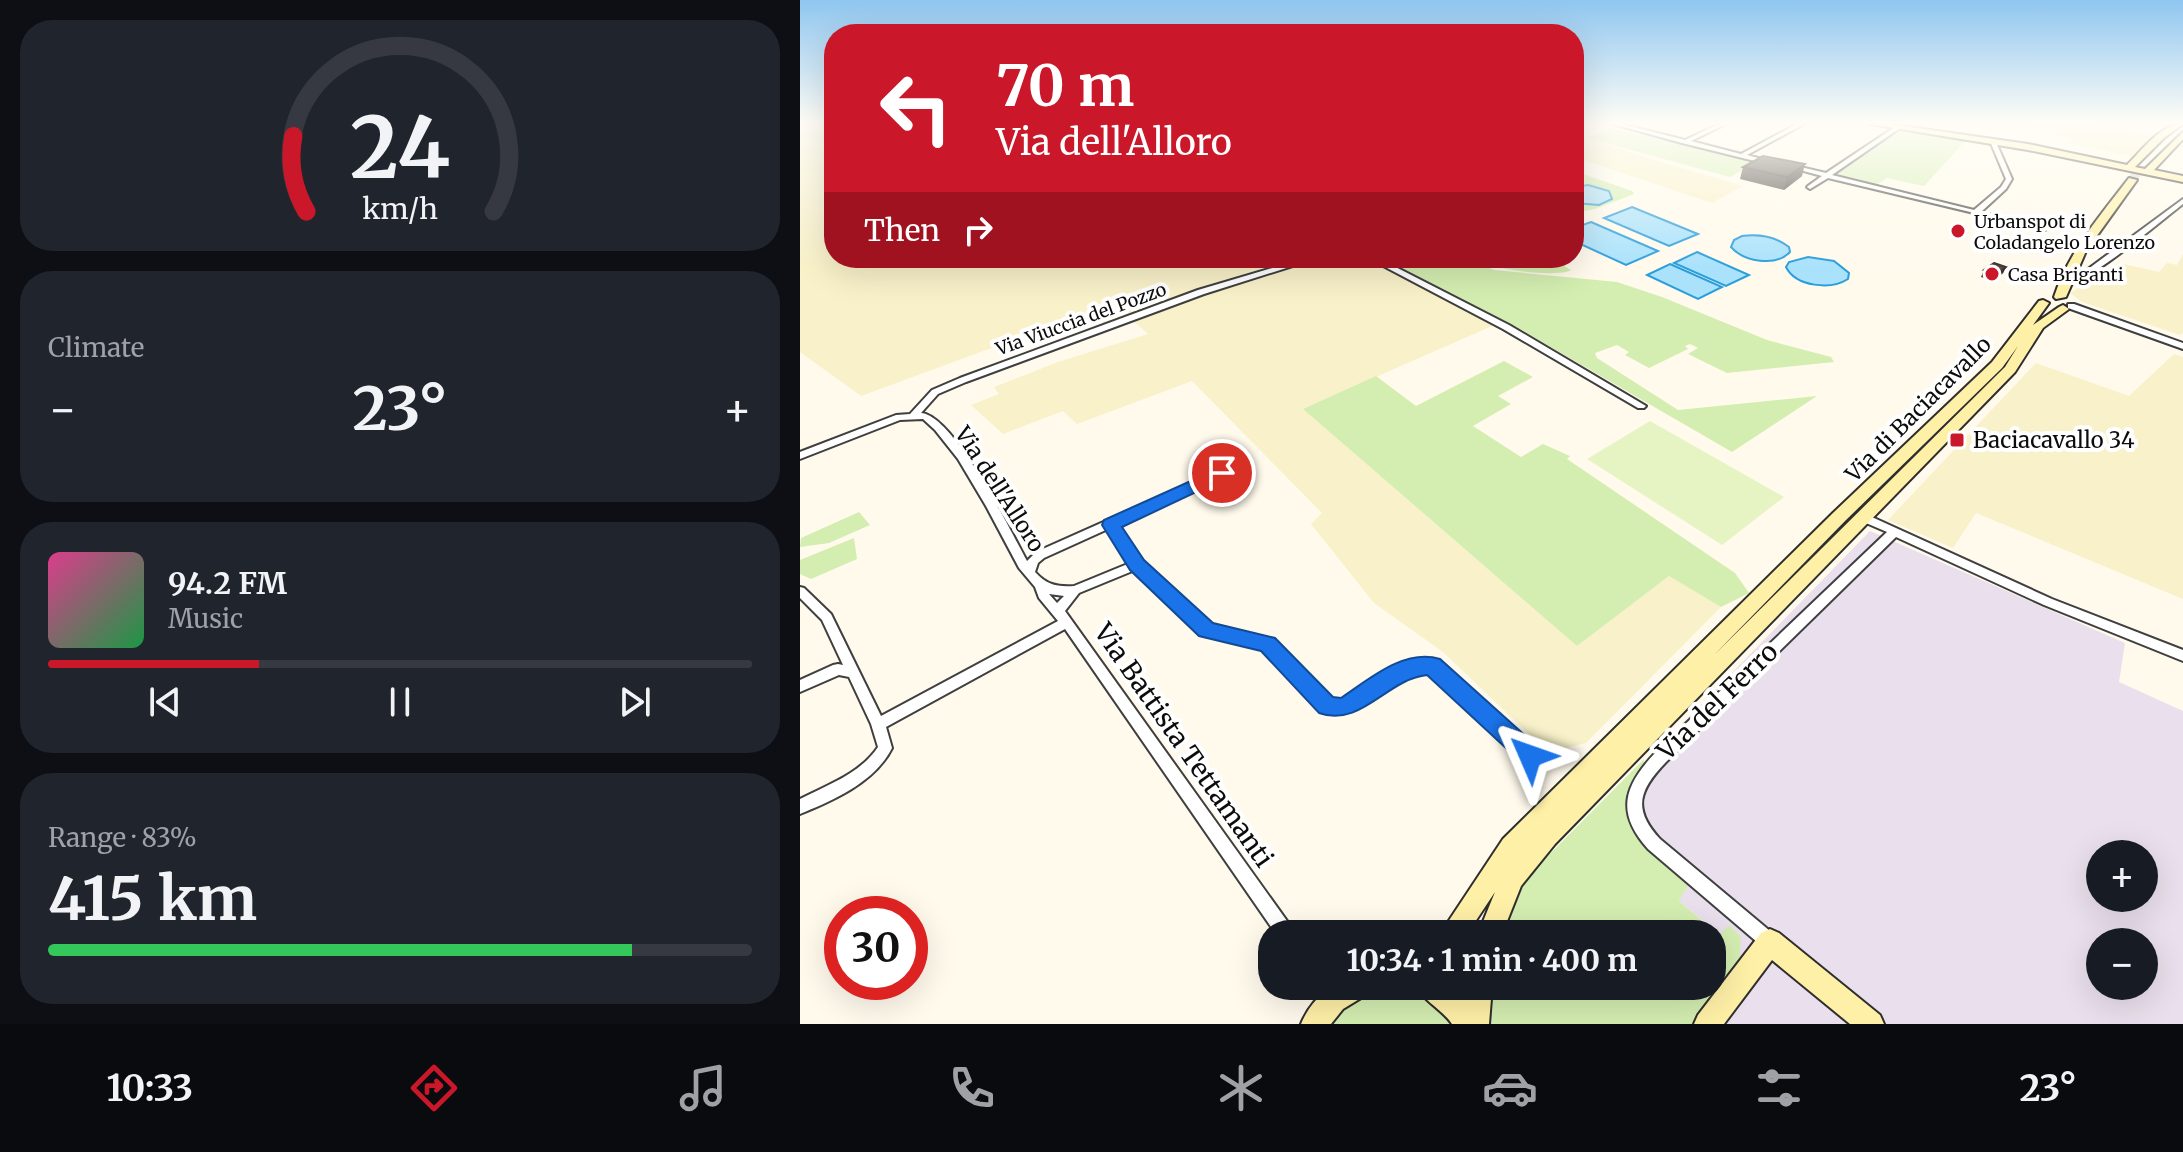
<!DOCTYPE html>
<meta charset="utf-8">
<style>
:root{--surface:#171b24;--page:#20242c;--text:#f1f3f6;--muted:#9ea1a6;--line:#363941;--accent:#ca1729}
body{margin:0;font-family:Merriweather,serif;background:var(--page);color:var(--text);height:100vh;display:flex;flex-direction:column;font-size:30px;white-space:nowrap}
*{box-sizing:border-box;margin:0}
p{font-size:26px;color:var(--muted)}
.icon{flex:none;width:44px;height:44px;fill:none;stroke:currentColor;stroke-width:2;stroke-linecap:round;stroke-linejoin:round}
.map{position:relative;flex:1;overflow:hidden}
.sheet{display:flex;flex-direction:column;gap:20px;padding:20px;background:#0d0f14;width:800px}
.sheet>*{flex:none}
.top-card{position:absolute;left:24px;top:24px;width:760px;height:244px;border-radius:32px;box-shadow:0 8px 32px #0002;background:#ca1729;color:#fff;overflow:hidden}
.buttons{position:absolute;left:1286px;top:840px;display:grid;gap:16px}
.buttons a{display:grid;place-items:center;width:72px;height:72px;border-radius:50%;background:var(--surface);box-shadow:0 8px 32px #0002;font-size:40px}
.speed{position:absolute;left:24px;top:896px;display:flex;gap:16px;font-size:40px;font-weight:700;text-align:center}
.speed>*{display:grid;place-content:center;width:104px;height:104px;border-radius:50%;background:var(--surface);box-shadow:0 8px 32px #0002;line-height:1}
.speed .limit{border:12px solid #d22;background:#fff;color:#111}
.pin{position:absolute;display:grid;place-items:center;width:68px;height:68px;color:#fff;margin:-34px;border:4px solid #fff;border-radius:50%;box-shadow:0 2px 8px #0007}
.me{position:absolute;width:88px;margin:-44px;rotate:313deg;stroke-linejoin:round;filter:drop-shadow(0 0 6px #0008)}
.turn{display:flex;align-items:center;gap:28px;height:168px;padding:0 40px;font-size:36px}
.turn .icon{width:104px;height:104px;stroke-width:2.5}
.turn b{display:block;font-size:56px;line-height:68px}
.then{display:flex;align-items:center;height:76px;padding:0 40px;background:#0003;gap:16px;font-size:30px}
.big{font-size:60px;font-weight:700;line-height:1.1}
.sheet .card{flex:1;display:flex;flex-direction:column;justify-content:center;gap:12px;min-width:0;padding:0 28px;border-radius:32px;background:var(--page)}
.sheet .dial{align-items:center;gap:0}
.dial svg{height:208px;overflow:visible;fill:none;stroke:var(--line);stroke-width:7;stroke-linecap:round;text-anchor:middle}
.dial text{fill:var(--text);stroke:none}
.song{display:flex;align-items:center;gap:24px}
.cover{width:96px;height:96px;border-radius:12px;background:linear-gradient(135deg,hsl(330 70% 55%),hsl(140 70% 35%))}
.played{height:8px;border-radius:4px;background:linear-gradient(90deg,var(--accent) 30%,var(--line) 30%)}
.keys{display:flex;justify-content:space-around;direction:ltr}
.heat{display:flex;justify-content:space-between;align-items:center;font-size:44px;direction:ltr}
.charge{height:12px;border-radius:6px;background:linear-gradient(90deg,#34c759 83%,var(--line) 0)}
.trip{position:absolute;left:458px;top:920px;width:468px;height:80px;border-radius:32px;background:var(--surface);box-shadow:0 8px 32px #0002;font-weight:700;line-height:80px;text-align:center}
.dock{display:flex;height:128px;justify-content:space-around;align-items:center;background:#090b0e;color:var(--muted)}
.dock .icon{width:56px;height:56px}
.dock .active{color:var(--accent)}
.dock b{font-size:36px;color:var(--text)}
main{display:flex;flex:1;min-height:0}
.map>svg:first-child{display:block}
.industrial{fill:#eadfec;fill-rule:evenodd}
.farmland{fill:#f8f1c9}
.green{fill:#d4eeb1}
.pitch{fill:#e6f4c4}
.water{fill:#aae2fc;stroke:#2a9edb;stroke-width:2}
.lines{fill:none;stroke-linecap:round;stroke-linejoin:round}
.secondary-tunnel{stroke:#dbd6ca;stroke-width:9;stroke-dasharray:9 4;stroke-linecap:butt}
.street-casing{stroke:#3f3f3f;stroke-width:4}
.secondary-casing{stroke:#2e2e2e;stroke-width:4}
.street{fill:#fff;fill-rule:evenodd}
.secondary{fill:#fff0a7;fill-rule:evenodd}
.wall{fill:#4a413e}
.shaded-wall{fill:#3c3532}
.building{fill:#564c48;stroke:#3c3532;stroke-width:2}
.route{fill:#1a73e8;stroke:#114b97;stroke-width:2}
.poi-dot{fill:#ca1729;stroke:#fff;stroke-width:3}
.labels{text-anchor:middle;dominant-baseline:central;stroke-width:8;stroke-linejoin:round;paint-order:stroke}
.far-poi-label{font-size:18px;fill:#0c0c0c;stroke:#fff;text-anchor:start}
.far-street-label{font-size:18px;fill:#0c0c0c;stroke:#fff}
.street-label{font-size:22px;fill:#0c0c0c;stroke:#fff}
.poi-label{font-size:22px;fill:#0c0c0c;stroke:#fff;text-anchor:start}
.near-street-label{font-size:26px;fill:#0c0c0c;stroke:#fff}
</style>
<main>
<section class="sheet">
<div class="card dial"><svg viewBox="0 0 100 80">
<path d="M14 69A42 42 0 1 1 86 69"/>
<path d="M14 69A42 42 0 0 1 9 40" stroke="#ca1729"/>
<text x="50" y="56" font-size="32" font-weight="700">24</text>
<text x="50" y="72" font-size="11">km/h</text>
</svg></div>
<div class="card"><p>Climate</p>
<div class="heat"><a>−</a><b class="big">23°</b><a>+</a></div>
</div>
<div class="card">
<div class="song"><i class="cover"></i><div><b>94.2 FM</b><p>Music</p></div></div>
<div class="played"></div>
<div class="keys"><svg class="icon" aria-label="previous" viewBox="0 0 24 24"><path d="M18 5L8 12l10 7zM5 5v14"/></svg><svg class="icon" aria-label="pause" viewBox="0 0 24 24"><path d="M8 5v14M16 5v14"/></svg><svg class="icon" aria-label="next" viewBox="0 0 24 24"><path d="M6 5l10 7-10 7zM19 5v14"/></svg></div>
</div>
<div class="card"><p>Range · 83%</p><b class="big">415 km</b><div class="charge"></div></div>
</section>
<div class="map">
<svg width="1383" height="1024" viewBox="0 0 1383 1024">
<rect width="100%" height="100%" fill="#fffaec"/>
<path class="industrial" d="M1070,531L1325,643L1319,682L1383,711V1024H897L932,981L920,935L879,901L887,886L836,836L828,817L830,798L846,761ZM1300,854H1344V898H1300ZM1300,942H1344V986H1300Z"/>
<g class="farmland">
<polygon points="0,124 34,124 34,258 566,258 690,322 692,326 503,409 777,646 869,576 921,607 786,743 761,749 731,736 643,652 574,603 511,524 522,513 392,381 277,424 263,411 203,434 171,405 199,394 194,387 258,362 348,334 326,315 304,323 281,315 61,396 0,352"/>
<polygon points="1213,124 1291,124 1354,136 1332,157 1269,143 1273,139"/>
<polygon points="774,134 855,160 943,186 912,203 774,157"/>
<polygon points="1383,254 1383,333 1380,335 1282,302 1270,293 1319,263 1359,272 1367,263 1377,265"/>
<polygon points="1374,354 1383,357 1383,599 1176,513 1153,548 1088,520 1236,363 1329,396"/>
</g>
<g class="green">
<path d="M812,128C860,141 908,150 957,162L930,177L787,138Z"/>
<polygon points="1098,130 1166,140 1124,186 1087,178 1076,185 1029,174"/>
<polygon points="774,171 832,191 834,194 795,209 774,213"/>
<polygon points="577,258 662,258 694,270 817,282 862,297 967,340 1031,357 1034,362 927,373 888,354 898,348 890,344 885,346 888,349 849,368 825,355 829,352 817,345 795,353 797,358 878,410 1017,396 932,452 713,325"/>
<path d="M676,258H750L771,270C758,278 688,270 676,258Z"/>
<polygon points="704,361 733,377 698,396 711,404 673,426 721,457 743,444 770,456 767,459 935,573 949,593 921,607 869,576 777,646 503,409 576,376 616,406"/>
<polygon points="59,512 70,525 29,543 0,547 1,538"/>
<polygon points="54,538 57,559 11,579 0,574 0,560"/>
<path d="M844,759C844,772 833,787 829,800C819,835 866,865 888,886L879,901L919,935L929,925L941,937L939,964L897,1024H690V986H912V934H699L710,906L729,875Z"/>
<path d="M601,991C624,997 637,1005 652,1024H531C548,1001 572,992 601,991Z"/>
</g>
<polygon class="pitch" points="850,421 984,497 922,545 787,459"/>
<g class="water">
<polygon points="788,185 809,191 812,199 799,205 774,203 774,187"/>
<polygon points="832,207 898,234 869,246 804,218"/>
<polygon points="791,222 858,251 826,265 774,241 774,228"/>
<path d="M942,236C959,234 975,236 989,247L990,252C976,267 944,262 931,247L934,240Z"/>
<polygon points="897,252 949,275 926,286 874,263"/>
<path d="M1008,257L1034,261L1049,273L1048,279C1031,290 996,287 986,267L989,262Z"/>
<polygon points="870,264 922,287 898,299 847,275"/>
</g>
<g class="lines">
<polyline class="secondary-tunnel" points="1332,180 1341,167"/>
<defs>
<g id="street">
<polygon points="813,124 822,124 885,140 919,124 926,124 891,141 941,154 997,124 1004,124 947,155 973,162 973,164 971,165 882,143"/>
<polygon points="1098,125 1100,128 1032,175 1174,210 1201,187 1206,179 1190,141 1195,140 1212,179 1206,189 1181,212 1245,228 1245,230 1028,178 1010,189 1007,187 1008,186 1022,176 989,167 992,165 1026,173"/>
<path d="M1383,199V204C1358,223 1287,285 1260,287V283L1288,269Z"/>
<path d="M506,258H518L404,294L166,382L138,394L121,413C154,415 211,532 227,561L236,552L418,471H426L427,473L426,475L317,525L341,562L406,623L473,640L530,700L541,701L550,698C577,684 604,654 637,662L735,751L737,756L735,761L730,762L725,761L629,671L617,672L608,675L559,707L541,712H527L522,710L464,648L398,630L335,570L279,593L265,611L492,928L495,934H476L265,629L86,727L92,748C75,782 34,800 0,814V799C27,785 60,774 78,747L71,724L49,677L39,675L0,692V680L33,665L38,664L43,665L22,620L0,598V587L4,588L31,614L81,716L258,621L239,598L235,587L219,568L186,506L158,459L135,430L123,419L100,420L0,459V452L96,415L110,414L132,390L160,378L398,290ZM308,529L330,563L274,586C257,587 247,585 235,572L238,563L244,558ZM249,594L264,596L257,603Z"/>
<polygon points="568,258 578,258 709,325 846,406 844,408 838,408 703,329"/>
<polygon points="1268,304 1274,304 1383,343 1383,349 1268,308"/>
<path d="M1063,513L1252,599L1383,650V661L1244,605L1096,537L866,762C839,790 832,809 860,839L976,936L979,942L976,948L970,951L964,948L848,849C816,813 823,787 855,753L1087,532L1059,520L1057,517Z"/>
</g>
<g id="secondary">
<path d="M1070,124H1089L1228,144L1327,165C1342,150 1361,124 1383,124L1364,138L1335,167L1345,169L1383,132V139L1354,170L1383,176V182L1228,150Z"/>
<path d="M1329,178L1337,180L1286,251L1266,297L1256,299L1254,297C1269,251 1300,216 1329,178Z"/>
<path d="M1243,300L1249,303L1233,325L1259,307L1263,305L1269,309L1243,328L1215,372L755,844L721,886L702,934H678L695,892L667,934H640L703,839L1033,513L1192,362L1239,301ZM1218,346L1205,367L915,654L1045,521L1202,368Z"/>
<polygon points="970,929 979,933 1080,1015 1084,1024 1050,1024 972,960 924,1024 894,1024 898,1015 961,933"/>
<path d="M533,986H570L566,995L543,1009L531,1024H501C507,1009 519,994 533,986Z"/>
<path d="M617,986H651L665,997L666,986H692L689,1024H652C642,1009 624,1002 617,986Z"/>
</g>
</defs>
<use href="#street" class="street-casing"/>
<use href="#secondary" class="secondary-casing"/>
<use href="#street" class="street"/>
<use href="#secondary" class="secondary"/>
</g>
<g class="wall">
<polygon points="943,167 1002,176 984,190 940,179"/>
<polygon points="1206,267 1203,273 1194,281 1181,277 1184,270"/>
</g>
<g class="shaded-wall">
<polygon points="1005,164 1002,176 984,190 987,177"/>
<polygon points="1206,267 1203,273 1194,281 1197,274"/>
</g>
<g class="building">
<polygon points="963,156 1005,164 987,177 943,167"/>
<polygon points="1194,263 1206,267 1197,274 1184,270"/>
</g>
<linearGradient id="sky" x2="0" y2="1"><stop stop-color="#8fc6f0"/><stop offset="0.46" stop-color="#fffdf6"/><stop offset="1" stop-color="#fffdf6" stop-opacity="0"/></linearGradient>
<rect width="1383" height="267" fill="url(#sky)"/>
<path class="route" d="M422,467L431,473L428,477L322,527L344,560L413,623L475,638L533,697L541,698C568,680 604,648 640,659L739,748L742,756L739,763L730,766L722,763L627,675C587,679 561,728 519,713L461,651L399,636L330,570L302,525L304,520Z"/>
<g class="poi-dot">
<circle cx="1158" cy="231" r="8"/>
<circle cx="1192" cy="274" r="8"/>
<rect x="1149" y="432" width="16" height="16" rx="4"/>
</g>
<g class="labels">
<g class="far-poi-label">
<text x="1174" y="221">Urbanspot di<tspan x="1174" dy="21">Coladangelo Lorenzo</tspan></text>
<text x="1208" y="274">Casa Briganti</text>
</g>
<g class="far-street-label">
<text transform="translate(281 319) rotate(-20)">Via Viuccia del Pozzo</text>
</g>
<g class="street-label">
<text transform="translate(1118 409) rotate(-45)">Via di Baciacavallo</text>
<text transform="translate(200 489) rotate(57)">Via dell'Alloro</text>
</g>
<g class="poi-label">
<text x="1173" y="440">Baciacavallo 34</text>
</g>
<g class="near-street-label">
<text transform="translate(917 701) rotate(-44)">Via del Ferro</text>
<text transform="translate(384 745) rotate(55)">Via Battista Tettamanti</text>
</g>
</g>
</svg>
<div class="buttons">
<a>+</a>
<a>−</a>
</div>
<div class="speed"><div class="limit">30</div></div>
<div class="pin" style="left:422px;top:473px;background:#d93025"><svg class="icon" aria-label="arrive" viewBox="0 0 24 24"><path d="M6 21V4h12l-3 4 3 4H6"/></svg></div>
<svg class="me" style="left:730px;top:756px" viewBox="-20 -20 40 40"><path d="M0-17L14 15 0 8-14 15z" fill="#1a73e8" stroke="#fff" stroke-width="4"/></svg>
<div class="trip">10:34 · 1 min · 400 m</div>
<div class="top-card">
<div class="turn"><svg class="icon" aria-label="left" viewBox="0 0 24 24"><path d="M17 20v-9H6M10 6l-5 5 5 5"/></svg><div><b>70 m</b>Via dell'Alloro</div></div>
<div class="then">Then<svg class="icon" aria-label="right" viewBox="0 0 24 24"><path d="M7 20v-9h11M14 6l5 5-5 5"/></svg></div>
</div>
</div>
</main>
<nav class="dock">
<b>10:33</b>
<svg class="icon active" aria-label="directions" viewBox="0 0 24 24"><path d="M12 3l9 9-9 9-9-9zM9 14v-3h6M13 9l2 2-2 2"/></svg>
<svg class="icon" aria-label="music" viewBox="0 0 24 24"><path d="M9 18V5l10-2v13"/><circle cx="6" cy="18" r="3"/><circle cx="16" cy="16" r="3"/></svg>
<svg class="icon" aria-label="phone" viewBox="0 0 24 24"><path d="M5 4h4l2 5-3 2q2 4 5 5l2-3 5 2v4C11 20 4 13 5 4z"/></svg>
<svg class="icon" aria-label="climate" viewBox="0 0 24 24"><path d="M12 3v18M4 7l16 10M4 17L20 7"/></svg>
<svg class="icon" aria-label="car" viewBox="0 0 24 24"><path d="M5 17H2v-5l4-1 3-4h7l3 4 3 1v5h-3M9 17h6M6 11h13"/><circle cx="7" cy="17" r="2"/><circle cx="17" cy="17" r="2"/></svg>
<svg class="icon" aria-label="filters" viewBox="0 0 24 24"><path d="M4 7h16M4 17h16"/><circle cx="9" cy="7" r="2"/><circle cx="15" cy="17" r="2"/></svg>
<b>23°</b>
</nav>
